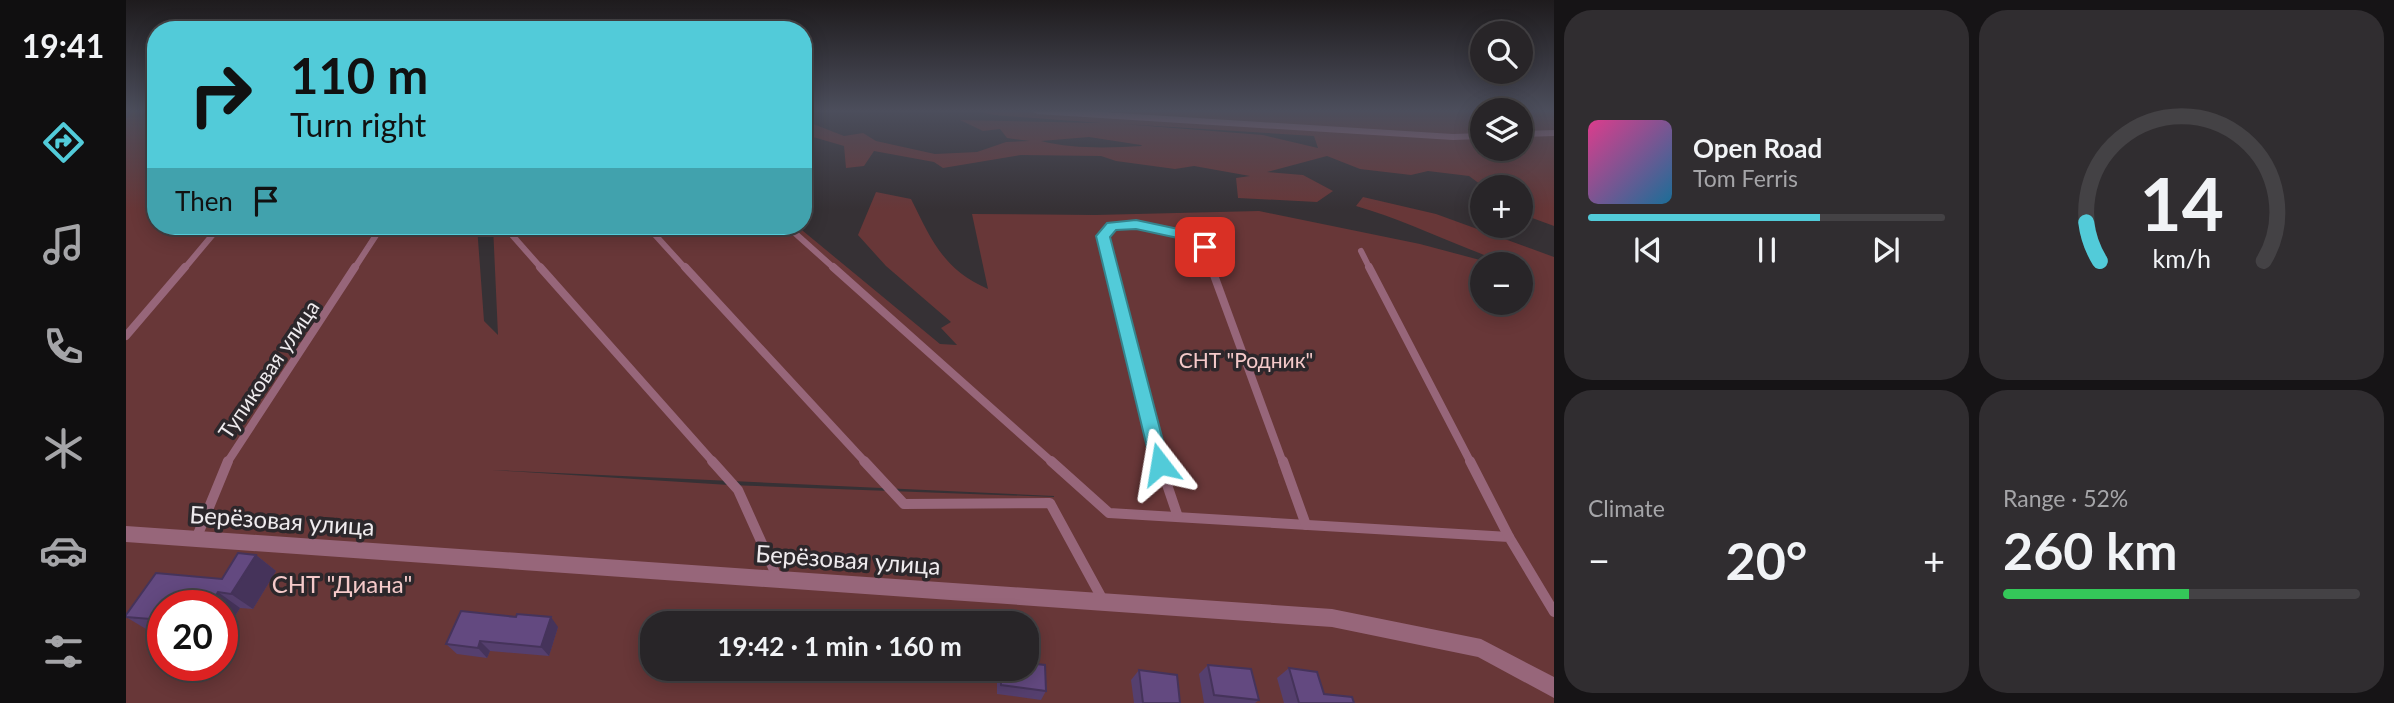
<!DOCTYPE html>
<meta charset="utf-8">
<style>
:root{--surface:#282528;--page:#302d30;--text:#f1f3f6;--muted:#a5a5a8;--line:#444245;--accent:#52cbd9}
body{margin:0;font-family:Lato,sans-serif;background:var(--page);color:var(--text);height:100vh;display:flex;flex-direction:column;font-size:26px;white-space:nowrap}
*{box-sizing:border-box;margin:0}
p{font-size:23px;color:var(--muted)}
.icon{flex:none;width:38px;height:38px;fill:none;stroke:currentColor;stroke-width:2;stroke-linecap:round;stroke-linejoin:round}
.map{position:relative;flex:1;overflow:hidden}
.side{display:flex;flex-direction:column;gap:10px;padding:10px;background:#161416;width:840px}
.side>*{flex:none}
.hud{position:absolute;left:21px;top:21px;width:665px;height:214px;border-radius:28px;box-shadow:0 4px 18px #0003,0 0 0 2px var(--line);background:#52cbd9;color:#111;overflow:hidden}
.fabs{position:absolute;left:1344px;top:21px;display:grid;gap:14px}
.fabs a{display:grid;place-items:center;width:63px;height:63px;border-radius:50%;background:var(--surface);box-shadow:0 4px 18px #0003,0 0 0 2px var(--line);font-size:35px}
.speed{position:absolute;left:21px;top:590px;display:flex;gap:14px;font-size:35px;font-weight:700;text-align:center}
.speed>*{display:grid;place-content:center;width:91px;height:91px;border-radius:50%;background:var(--surface);box-shadow:0 4px 18px #0003,0 0 0 2px var(--line);line-height:1}
.speed .limit{border:10px solid #d22;background:#fff;color:#111}
.pin{position:absolute;display:grid;place-items:center;width:60px;height:60px;color:#fff;margin:-30px;border-radius:14px;box-shadow:0 4px 10px #0006}
.me{position:absolute;width:77px;margin:-38px;rotate:346deg;stroke-linejoin:round;filter:drop-shadow(0 0 5px #0008)}
.turn{display:flex;align-items:center;gap:24px;height:147px;padding:0 28px;font-size:32px}
.turn .icon{width:91px;height:91px;stroke-width:2.5}
.turn b{display:block;font-size:49px;line-height:60px}
.then{display:flex;align-items:center;height:66px;padding:0 28px;background:#0003;gap:14px;font-size:26px}
.big{font-size:52px;font-weight:700;line-height:1.1}
.side .card{flex:1;display:flex;flex-direction:column;justify-content:center;gap:10px;min-width:0;padding:0 24px;border-radius:28px;background:var(--page)}
.side .dial{align-items:center;gap:0}
.dial svg{height:182px;overflow:visible;fill:none;stroke:var(--line);stroke-width:7;stroke-linecap:round;text-anchor:middle}
.dial text{fill:var(--text);stroke:none}
.song{display:flex;align-items:center;gap:21px}
.cover{width:84px;height:84px;border-radius:10px;background:linear-gradient(135deg,hsl(330 70% 55%),hsl(200 70% 35%))}
.played{height:7px;border-radius:4px;background:linear-gradient(90deg,var(--accent) 65%,var(--line) 65%)}
.keys{display:flex;justify-content:space-around;direction:ltr}
.heat{display:flex;justify-content:space-between;align-items:center;font-size:38px;direction:ltr}
.charge{height:10px;border-radius:5px;background:linear-gradient(90deg,#34c759 52%,var(--line) 0)}
.side .tiles{flex:1;display:grid;gap:10px;grid-template-columns:repeat(2,1fr)}
.trip{position:absolute;left:514px;top:611px;width:399px;height:70px;border-radius:28px;background:var(--surface);box-shadow:0 4px 18px #0003,0 0 0 2px var(--line);font-weight:700;line-height:70px;text-align:center}
main{display:flex;flex:1;min-height:0}
.dock{display:flex;flex-direction:column;width:126px;justify-content:space-around;align-items:center;background:#100f10;color:var(--muted)}
.dock .icon{width:49px;height:49px}
.dock .on{color:var(--accent)}
.dock b{font-size:32px;color:var(--text)}
.map>svg:first-child{display:block}
.green{fill:#683738;fill-rule:evenodd}
.lines{fill:none;stroke-linecap:round;stroke-linejoin:round}
.service-far2{stroke:#97667a;stroke-width:6}
.service-far1{stroke:#97667a;stroke-width:8}
.service{stroke:#97667a;stroke-width:10}
.minor{fill:#97667a;fill-rule:evenodd}
.wall{fill:#553f6e}
.shaded-wall{fill:#45335a}
.building{fill:#634980;stroke:#45335a;stroke-width:2}
.route{fill:#52cbd9;stroke:#35848d;stroke-width:2}
.labels{text-anchor:middle;dominant-baseline:central;stroke-width:7;stroke-linejoin:round;paint-order:stroke}
.park-label{font-size:21px;fill:#f4c9c9;stroke:#2c272b}
.street-label{font-size:21px;fill:#efebee;stroke:#2c272b}
.near-street-label{font-size:24px;fill:#efebee;stroke:#2c272b}
.near-park-label{font-size:24px;fill:#f4c9c9;stroke:#2c272b}
</style>
<main>
<nav class="dock">
<b>19:41</b>
<svg class="icon on" aria-label="directions" viewBox="0 0 24 24"><path d="M12 3l9 9-9 9-9-9zM9 14v-3h6M13 9l2 2-2 2"/></svg>
<svg class="icon" aria-label="music" viewBox="0 0 24 24"><path d="M9 18V5l10-2v13"/><circle cx="6" cy="18" r="3"/><circle cx="16" cy="16" r="3"/></svg>
<svg class="icon" aria-label="phone" viewBox="0 0 24 24"><path d="M5 4h4l2 5-3 2q2 4 5 5l2-3 5 2v4C11 20 4 13 5 4z"/></svg>
<svg class="icon" aria-label="climate" viewBox="0 0 24 24"><path d="M12 3v18M4 7l16 10M4 17L20 7"/></svg>
<svg class="icon" aria-label="car" viewBox="0 0 24 24"><path d="M5 17H2v-5l4-1 3-4h7l3 4 3 1v5h-3M9 17h6M6 11h13"/><circle cx="7" cy="17" r="2"/><circle cx="17" cy="17" r="2"/></svg>
<svg class="icon" aria-label="filters" viewBox="0 0 24 24"><path d="M4 7h16M4 17h16"/><circle cx="9" cy="7" r="2"/><circle cx="15" cy="17" r="2"/></svg>
</nav>
<div class="map">
<svg width="1428" height="703" viewBox="0 0 1428 703">
<rect width="100%" height="100%" fill="#363135"/>
<g class="green">
<path d="M0,111H30V226H351L358,321L372,335L367,226H671L814,344L831,345L815,328L825,322L760,266L732,235L750,192L785,199C806,241 817,269 862,289L846,214L969,215L1133,211L1294,244L1369,264H1356V303H1395V264C1374,264 1362,256 1343,249C1305,234 1269,217 1230,206L1237,197L1310,214L1428,257V703H0ZM366,470L928,496V497L603,485ZM37,606H96V665H37ZM527,623H901V668H527Z"/>
<path d="M851,111H1356V149H1395V111H1428V226L1395,214V187H1358L1343,176L1302,171L1285,175L1234,169L1201,156L1141,172L1177,175L1207,191L1191,202L1112,198L1110,178L1124,176L1068,166L1049,169L990,161L975,156L895,155L817,168L808,162L748,151L738,166L720,168L718,146L687,137L677,138V120L718,136L737,133L750,141L809,154L851,152L880,142L904,141L881,138L874,129L857,131L834,120L976,123L868,115ZM997,124L1188,136L1192,148L1137,135ZM963,137L1015,145L1016,146C982,148 947,149 915,141Z"/>
</g>
<g class="lines">
<g class="service-far2">
<polyline points="378,226 416,269"/>
<polyline points="521,226 560,269"/>
<polyline points="661,226 709,269"/>
<polyline points="1235,251 1244,269"/>
<polyline points="58,269 94,226"/>
<polyline points="228,269 256,226"/>
<path d="M985,269L977,236L986,226C1010,225 1062,226 1078,247C1082,252 1084,262 1086,269"/>
</g>
<g class="service-far1">
<polyline points="414,267 588,463"/>
<polyline points="559,267 740,463"/>
<polyline points="707,267 927,463"/>
<polyline points="985,267 1034,463"/>
<polyline points="1085,267 1157,463"/>
<polyline points="1243,267 1345,463"/>
<polyline points="0,336 59,267"/>
<polyline points="101,463 229,267"/>
</g>
<g class="service">
<polyline points="586,461 612,490 652,579"/>
<polyline points="738,461 778,504 924,503 978,602"/>
<polyline points="925,461 983,513 1383,537 1428,612"/>
<polyline points="1033,461 1052,517"/>
<polyline points="1157,461 1180,525"/>
<polyline points="1344,461 1383,537"/>
<polyline points="70,539 102,461"/>
</g>
<g class="minor">
<polygon points="906,111 961,111 1327,134 1356,133 1356,139 1327,140 911,114"/>
<polygon points="1428,130 1428,136 1395,137 1395,131"/>
<polygon points="0,526 1206,609 1355,639 1428,677 1428,698 1352,657 1206,627 0,542"/>
</g>
</g>
<g class="wall">
<polygon points="130,555 150,571 127,609 114,608 96,637 96,606 37,606 37,633 25,632 0,617 0,615 96,579"/>
<polygon points="432,627 423,656 364,651 361,658 331,654 320,644"/>
<polygon points="1082,665 1133,700 1129,703 1078,703 1073,674"/>
<polygon points="871,668 901,668 920,691 915,700 871,694"/>
<polygon points="1163,668 1198,694 1228,703 1158,703 1151,678"/>
<polygon points="1013,670 1054,703 1008,703 1005,680"/>
</g>
<g class="shaded-wall">
<polygon points="0,111 6,111 0,119"/>
<polygon points="130,555 150,571 127,609 105,594"/>
<polygon points="92,592 114,608 96,637 96,606 83,606"/>
<polygon points="425,617 432,627 423,656 415,647"/>
<polygon points="354,641 364,651 361,658 352,648"/>
</g>
<g class="building">
<polygon points="112,553 130,555 105,594 92,592 83,606 37,606 37,620 0,617 0,615 30,573 96,579"/>
<polygon points="335,611 390,617 391,614 425,617 415,647 354,641 352,648 320,644"/>
<polygon points="901,663 919,665 920,691 875,685 875,668 901,668"/>
<polygon points="1082,665 1125,669 1133,700 1088,695"/>
<polygon points="1163,668 1191,672 1198,694 1226,697 1228,703 1173,703"/>
<polygon points="1013,670 1051,675 1054,703 1017,703"/>
</g>
<linearGradient id="sky" x2="0" y2="1"><stop stop-color="#1e1b1d"/><stop offset="0.53" stop-color="#4c4e5c"/><stop offset="1" stop-color="#4c4e5c" stop-opacity="0"/></linearGradient>
<rect width="1428" height="209" fill="url(#sky)"/>
<polygon class="route" points="1010,220 1071,233 1086,247 1079,251 1061,240 1010,229 990,230 984,237 1043,464 1040,470 1034,472 1028,470 1025,464 970,236 981,223"/>
<g class="labels">
<g class="park-label">
<text x="1120" y="359">СНТ "Родник"</text>
</g>
<g class="street-label">
<text transform="translate(142 369) rotate(-56)">Тупиковая улица</text>
</g>
<g class="near-street-label">
<text transform="translate(156 520) rotate(4)">Берёзовая улица</text>
<text transform="translate(722 559) rotate(4)">Берёзовая улица</text>
</g>
<g class="near-park-label">
<text x="216" y="583">СНТ "Диана"</text>
</g>
</g>
</svg>
<div class="fabs">
<a><svg class="icon" aria-label="search" viewBox="0 0 24 24"><circle cx="10" cy="10" r="6"/><path d="M15 15l6 6"/></svg></a>
<a><svg class="icon" aria-label="layers" viewBox="0 0 24 24"><path d="M12 4l9 5-9 5-9-5zM3 14l9 5 9-5"/></svg></a>
<a>+</a>
<a>−</a>
</div>
<div class="speed"><div class="limit">20</div></div>
<div class="pin" style="left:1079px;top:247px;background:#d93025"><svg class="icon" aria-label="arrive" viewBox="0 0 24 24"><path d="M6 21V4h12l-3 4 3 4H6"/></svg></div>
<svg class="me" style="left:1034px;top:464px" viewBox="-20 -20 40 40"><path d="M0-17L14 15 0 8-14 15z" fill="#52cbd9" stroke="#fff" stroke-width="4"/></svg>
<div class="trip">19:42 · 1 min · 160 m</div>
<div class="hud">
<div class="turn"><svg class="icon" aria-label="right" viewBox="0 0 24 24"><path d="M7 20v-9h11M14 6l5 5-5 5"/></svg><div><b>110 m</b>Turn right</div></div>
<div class="then">Then<svg class="icon" aria-label="arrive" viewBox="0 0 24 24"><path d="M6 21V4h12l-3 4 3 4H6"/></svg></div>
</div>
</div>
<section class="side">
<div class="tiles">
<div class="card">
<div class="song"><i class="cover"></i><div><b>Open Road</b><p>Tom Ferris</p></div></div>
<div class="played"></div>
<div class="keys"><svg class="icon" aria-label="previous" viewBox="0 0 24 24"><path d="M18 5L8 12l10 7zM5 5v14"/></svg><svg class="icon" aria-label="pause" viewBox="0 0 24 24"><path d="M8 5v14M16 5v14"/></svg><svg class="icon" aria-label="next" viewBox="0 0 24 24"><path d="M6 5l10 7-10 7zM19 5v14"/></svg></div>
</div>
<div class="card dial"><svg viewBox="0 0 100 80">
<path d="M14 69A42 42 0 1 1 86 69"/>
<path d="M14 69A42 42 0 0 1 8 52" stroke="#52cbd9"/>
<text x="50" y="56" font-size="32" font-weight="700">14</text>
<text x="50" y="72" font-size="11">km/h</text>
</svg></div>
<div class="card"><p>Climate</p>
<div class="heat"><a>−</a><b class="big">20°</b><a>+</a></div>
</div>
<div class="card"><p>Range · 52%</p><b class="big">260 km</b><div class="charge"></div></div>
</div>
</section>
</main>
